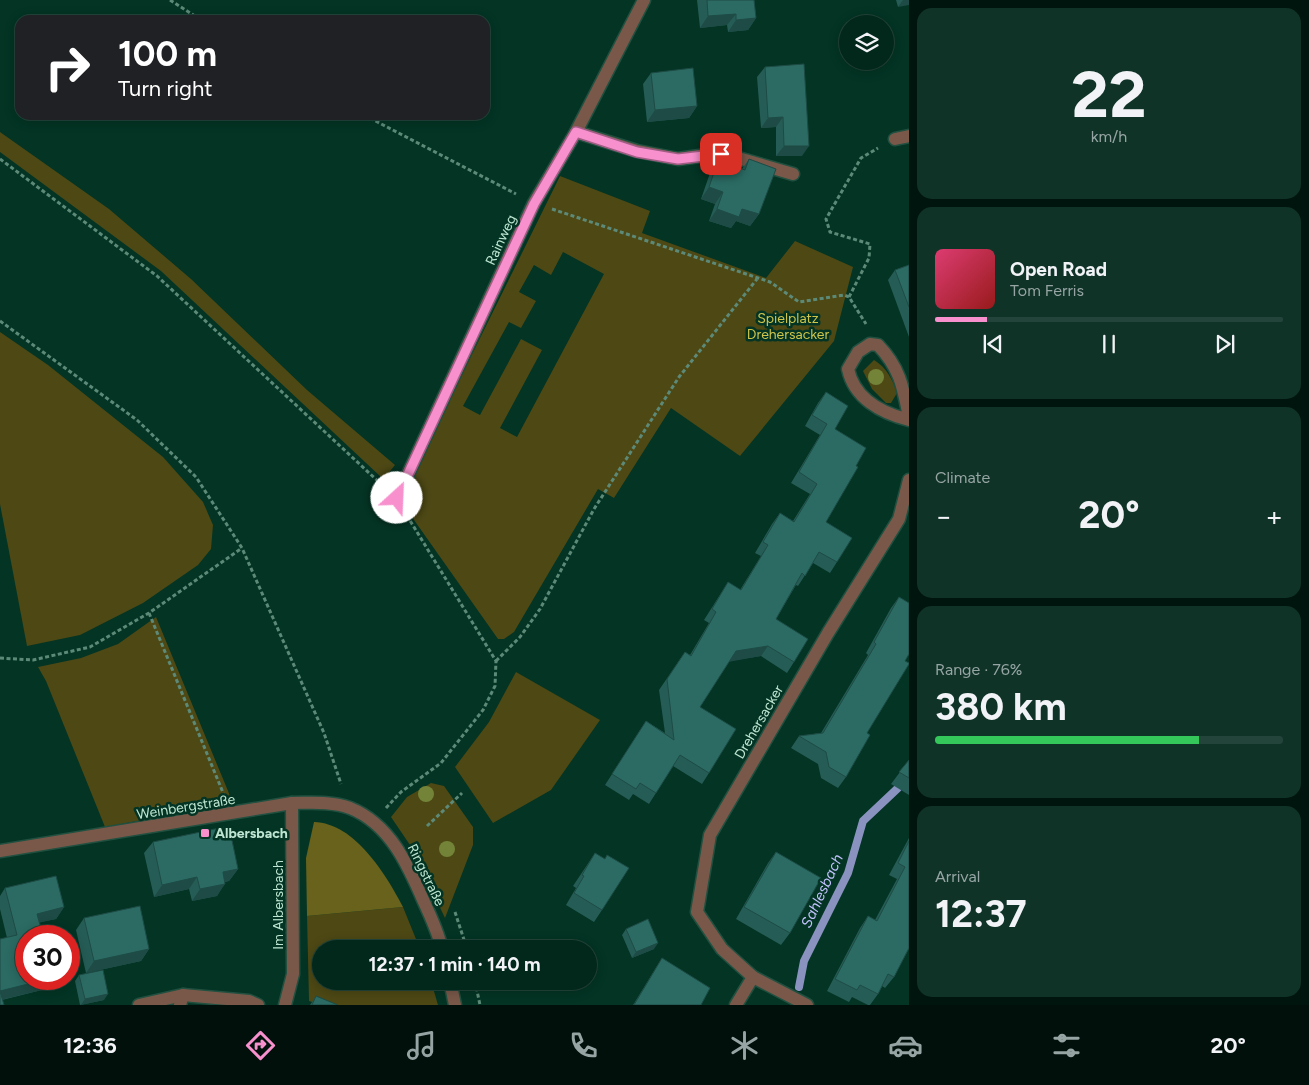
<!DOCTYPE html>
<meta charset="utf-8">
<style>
:root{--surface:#02271b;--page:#103328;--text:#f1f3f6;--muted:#96a5a3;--line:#23443a;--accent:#f790cd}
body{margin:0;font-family:Figtree,sans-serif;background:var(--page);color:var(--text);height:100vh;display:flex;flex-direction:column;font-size:19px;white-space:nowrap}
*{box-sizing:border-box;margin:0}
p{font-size:16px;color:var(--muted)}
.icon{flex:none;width:28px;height:28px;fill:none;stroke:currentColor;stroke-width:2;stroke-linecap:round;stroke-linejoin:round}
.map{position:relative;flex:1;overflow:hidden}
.drawer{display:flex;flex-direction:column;gap:8px;padding:8px;background:#01150f;width:400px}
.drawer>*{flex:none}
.guide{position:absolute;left:15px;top:15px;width:475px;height:105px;border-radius:15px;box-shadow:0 2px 12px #0003,0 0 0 1px var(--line);background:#202124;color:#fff;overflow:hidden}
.buttons{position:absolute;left:839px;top:15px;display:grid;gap:10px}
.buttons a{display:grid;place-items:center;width:55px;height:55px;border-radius:50%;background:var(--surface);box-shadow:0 2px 12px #0003,0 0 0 1px var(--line);font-size:25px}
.speed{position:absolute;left:15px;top:925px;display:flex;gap:10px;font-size:25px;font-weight:700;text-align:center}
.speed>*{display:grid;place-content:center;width:65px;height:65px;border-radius:50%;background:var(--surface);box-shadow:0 2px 12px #0003,0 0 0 1px var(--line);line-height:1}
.speed .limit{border:8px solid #d22;background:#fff;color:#111}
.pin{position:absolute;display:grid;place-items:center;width:42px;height:42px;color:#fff;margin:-21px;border-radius:10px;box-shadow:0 2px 8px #0006}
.me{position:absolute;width:55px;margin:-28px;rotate:25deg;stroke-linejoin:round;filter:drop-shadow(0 0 4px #0008)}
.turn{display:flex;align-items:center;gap:18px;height:105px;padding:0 20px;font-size:22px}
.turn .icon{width:65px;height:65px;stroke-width:2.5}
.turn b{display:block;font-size:35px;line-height:42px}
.big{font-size:38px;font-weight:700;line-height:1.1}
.drawer .tile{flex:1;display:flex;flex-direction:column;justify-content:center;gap:8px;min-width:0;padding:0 18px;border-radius:15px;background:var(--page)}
.drawer .dial{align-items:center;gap:0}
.dial b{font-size:65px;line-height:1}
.song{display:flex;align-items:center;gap:15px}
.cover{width:60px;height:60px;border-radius:8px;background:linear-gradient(135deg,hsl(340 70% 55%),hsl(0 70% 35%))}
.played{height:5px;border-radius:2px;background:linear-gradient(90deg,var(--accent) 15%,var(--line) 15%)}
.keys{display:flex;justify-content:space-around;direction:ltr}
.heat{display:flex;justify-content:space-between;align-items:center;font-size:28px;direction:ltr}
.charge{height:8px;border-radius:4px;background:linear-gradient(90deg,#34c759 76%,var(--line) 0)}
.trip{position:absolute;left:312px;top:940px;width:285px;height:50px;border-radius:25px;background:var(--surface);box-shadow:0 2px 12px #0003,0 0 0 1px var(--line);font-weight:700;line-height:50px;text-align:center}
.tabs{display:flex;height:80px;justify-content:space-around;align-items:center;background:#01100b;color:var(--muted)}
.tabs .icon{width:35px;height:35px}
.tabs .selected{color:var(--accent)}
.tabs b{font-size:22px;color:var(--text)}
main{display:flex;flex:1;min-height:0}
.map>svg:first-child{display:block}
.green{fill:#4d4814;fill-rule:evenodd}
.forest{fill:#68621c}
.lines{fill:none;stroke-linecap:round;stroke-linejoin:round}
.stream{stroke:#8a93c0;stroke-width:8}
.service-casing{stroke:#215040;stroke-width:15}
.minor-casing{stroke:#215040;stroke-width:15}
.tertiary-casing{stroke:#215040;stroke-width:15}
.path{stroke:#5d8a78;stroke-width:3;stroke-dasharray:4 2.5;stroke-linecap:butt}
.service{stroke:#795849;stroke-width:12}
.minor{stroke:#795849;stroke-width:12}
.tertiary{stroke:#795849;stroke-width:12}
.tree{fill:#738439}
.wall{fill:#255c55}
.shaded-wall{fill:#1e4b45}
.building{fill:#2b6b63;stroke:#1e4b45}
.route-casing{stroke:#a15e85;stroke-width:12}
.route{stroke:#f790cd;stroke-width:9}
.poi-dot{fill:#f790cd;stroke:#033424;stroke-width:2}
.labels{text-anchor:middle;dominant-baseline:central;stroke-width:5;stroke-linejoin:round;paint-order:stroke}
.street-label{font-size:14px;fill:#bee6d2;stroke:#033424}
.park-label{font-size:14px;fill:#cfc54b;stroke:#033424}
.poi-label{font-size:14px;font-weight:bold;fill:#bee6d2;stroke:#033424;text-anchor:start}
.water-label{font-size:15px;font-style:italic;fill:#c1c1fd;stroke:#033424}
</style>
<main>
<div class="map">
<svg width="909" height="1005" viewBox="0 0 909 1005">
<rect width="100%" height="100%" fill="#033424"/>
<g class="green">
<polygon points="0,132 109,209 191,279 307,390 395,465 386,476 381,477 161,271 0,152"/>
<path d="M560,176L650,211L642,233L766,278L795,241L853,267L834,341L740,456L671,408L614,498L598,489L514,632L504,639H498L414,520L405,504L408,484ZM563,252L604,274L517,437L500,428L542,350L521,339L480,415L463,406L509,322L521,328L536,301L519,292L534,265L551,275Z"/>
<polygon points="0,332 48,365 163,457 203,502 213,525 211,549 198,565 143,603 80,635 27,646 0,504"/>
<path d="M874,360C886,367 893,380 897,393L891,403H886L872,389L863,371Z"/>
<polygon points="156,617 233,803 105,827 46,681 38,667 81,658 118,644"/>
<polygon points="516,672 600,720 551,790 493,823 455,767 489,722"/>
<polygon points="431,783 444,786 473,827 473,845 445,918 410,845 391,817 407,797"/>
<polygon points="403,907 420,949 321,949 321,981 431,981 438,1005 321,1005 309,1001 307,916"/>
</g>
<path class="forest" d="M314,822C355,823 386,875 403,907L307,916L306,858Z"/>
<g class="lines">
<polyline class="stream" points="799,987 804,961 848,873 863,821 898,788"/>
<defs>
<g id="service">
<polyline points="576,132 637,151 678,159 721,153 793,174"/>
<polyline points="180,1005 183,995"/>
<polyline points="736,1005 753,977"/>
</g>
<g id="minor">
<polyline points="895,139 909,136"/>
<path d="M909,417C903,387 900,368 878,345L870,344L858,352L848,369C854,398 881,413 909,420"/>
<polyline points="397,498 534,203 576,132 644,0"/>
<polyline points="139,1005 183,995 249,1001 258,1005"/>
<polyline points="285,1005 293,974 292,803"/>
<polyline points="807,1005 753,977 722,949 697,912 710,835 828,633 899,519 909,480"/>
</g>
<g id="tertiary">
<path d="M0,851L292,803C311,803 331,801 350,808C390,824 408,865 424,902C431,917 438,932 442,949"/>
<polyline points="450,981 455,1005"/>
</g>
</defs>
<use href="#service" class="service-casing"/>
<use href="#minor" class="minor-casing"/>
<use href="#tertiary" class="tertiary-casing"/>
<g class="path">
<polyline points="170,0 201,20"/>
<polyline points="364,115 516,194"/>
<polyline points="0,159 157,276 381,484"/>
<polyline points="552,209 770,282 799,302 844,295 849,297 866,324"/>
<polyline points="849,297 869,258 870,244 830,232 826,219 861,158 878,148"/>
<polyline points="0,321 137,420 196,477 242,548 324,733 341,784"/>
<polyline points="149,613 224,795"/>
<polyline points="0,658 33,660 90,647 149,613 242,548"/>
<polyline points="496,661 520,637 540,609 594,509 679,377 757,279"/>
<polyline points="386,808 401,792 441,763 483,710 495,686 496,661 406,514"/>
<polyline points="427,826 462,793"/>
<polyline points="455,912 467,949"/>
<polyline points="475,981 480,1005"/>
</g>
<use href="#service" class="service"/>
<use href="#minor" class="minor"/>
<use href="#tertiary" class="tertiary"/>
</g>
<g class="tree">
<circle cx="876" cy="377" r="8"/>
<circle cx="426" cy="794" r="8"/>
<circle cx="447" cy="849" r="8"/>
</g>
<g class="wall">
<polygon points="697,0 754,0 756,18 748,30 728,32 727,25 700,28"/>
<polygon points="896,0 909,0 898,7"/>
<polygon points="765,67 802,156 776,156 776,127 761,128 757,77"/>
<polygon points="651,73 697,106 689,118 647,122 643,84"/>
<polygon points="749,159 759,214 750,226 736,221 731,228 709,221 715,204 701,199 710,173 718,161 742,169"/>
<polygon points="909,265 909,337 888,280 895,270"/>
<polygon points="826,392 835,429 856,466 826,522 837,562 830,573 813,563 798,586 796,585 776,619 794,662 787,673 761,656 729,661 700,707 709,773 702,784 673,766 649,804 633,794 629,800 605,785 646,721 665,733 659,690 685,652 690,655 709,623 704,620 728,582 740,590 761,556 755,553 772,524 780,513 793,521 810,494 791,483 820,435 805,426 818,403"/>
<polygon points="899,597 905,661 867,733 846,777 838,788 821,778 818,764 791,748 799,736 821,733 868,655 866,653 891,608"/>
<polygon points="909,760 909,795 891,784"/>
<polygon points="909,838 909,948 894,977 885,988 882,986 878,994 870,1005 868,1005 852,997 849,1002 827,991 860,928 868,916 875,920 897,879 889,875"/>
<polygon points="153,842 238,869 229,881 225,882 217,896 192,901 189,889 154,897 144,853"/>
<polygon points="776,852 790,933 781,945 736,919 768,863"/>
<polygon points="595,853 602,910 594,922 566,905 576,888 573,886"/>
<polygon points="5,888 64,907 56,919 40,922 46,989 2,1000 0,1005 7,938 0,909 0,896"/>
<polygon points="84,918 149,949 141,961 86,973 76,930"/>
<polygon points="626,929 654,949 632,958 622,935"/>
<polygon points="662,958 701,1005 633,1005"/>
<polygon points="79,975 104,1000 80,1005 75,981"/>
<polygon points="316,996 338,1005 310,1005"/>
</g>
<g class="shaded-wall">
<polygon points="903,0 909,0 909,5 898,7"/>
<polygon points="736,14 727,25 700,28 708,16"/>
<polygon points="756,18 748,30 728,32 736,20"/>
<polygon points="697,106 689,118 647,122 655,110"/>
<polygon points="783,117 776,127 761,128 768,118"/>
<polygon points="784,146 809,146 802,156 776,156"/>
<polygon points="709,187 723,192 715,204 701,199"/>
<polygon points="717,209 742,209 759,214 750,226 736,221 731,228 709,221"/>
<polygon points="768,646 761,656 728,662 736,651"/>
<polygon points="238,869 229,881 215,884 223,872"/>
<polygon points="197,877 189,889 154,897 162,885"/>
<polygon points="225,884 217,896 192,901 200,889"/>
<polygon points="64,907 56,919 29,925 37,914"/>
<polygon points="658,943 654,949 632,958 636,952"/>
<polygon points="149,949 141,961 86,973 94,961"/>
<polygon points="48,979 53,979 46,989 0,1000 0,991"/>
<polygon points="108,994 104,1000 81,1005 85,999"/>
</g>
<g class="building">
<polygon points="707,0 754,0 756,18 736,20 736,14 708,16"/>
<polygon points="804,64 809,146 784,146 783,117 768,118 765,67"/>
<polygon points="693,68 697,106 655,110 651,73"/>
<polygon points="749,159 776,169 759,214 742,209 739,217 717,209 723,192 709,187 718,161 745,170"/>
<polygon points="909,265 909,307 895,270"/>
<polygon points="826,392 848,406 835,429 866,448 856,466 858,467 826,522 852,538 837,562 819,552 805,576 802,573 776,619 808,639 794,662 768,646 736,651 700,707 736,729 709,773 680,755 656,793 640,783 636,789 612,774 646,721 674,740 667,679 685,652 691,656 716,612 712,609 728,582 741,590 768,545 763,542 780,513 794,522 817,484 799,472 827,424 812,415"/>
<polygon points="899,597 909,603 909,654 905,661 909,663 909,664 867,733 870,735 846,777 829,767 826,752 799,736 823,733 876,644 874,642"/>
<polygon points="909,760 909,778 899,772"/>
<polygon points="229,826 238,869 223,872 225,884 200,889 197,877 162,885 153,842"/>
<polygon points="909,841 909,948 894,977 888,974 878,994 860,985 857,990 835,979 868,916 877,921 905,867 898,863"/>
<polygon points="776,852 821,878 790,933 744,907"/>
<polygon points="595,853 605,859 607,855 629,868 602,910 574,893 584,876 582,875"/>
<polygon points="56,876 64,907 37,914 43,936 26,936 26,979 48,979 0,991 0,939 17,935 5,888"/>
<polygon points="140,906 149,949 94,961 84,918"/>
<polygon points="648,919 658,943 636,952 626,929"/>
<polygon points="662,958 710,988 701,1005 634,1005"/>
<polygon points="103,970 108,994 85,999 79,975"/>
<polygon points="0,991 4,1005 0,1005"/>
<polygon points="316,996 338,1005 312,1005"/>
</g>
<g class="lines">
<defs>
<polyline id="route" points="397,498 534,204 576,132 637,152 678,159 721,154"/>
</defs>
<use href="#route" class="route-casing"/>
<use href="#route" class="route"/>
</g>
<rect class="poi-dot" x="200" y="828" width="10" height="10" rx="2.5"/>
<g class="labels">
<g class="street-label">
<text transform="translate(501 240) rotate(-65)">Rainweg</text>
<text transform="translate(759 722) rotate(-60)">Drehersacker</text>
<text transform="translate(186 807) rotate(-9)">Weinbergstraße</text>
<text transform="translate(426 875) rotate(64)">Ringstraße</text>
<text transform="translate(278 905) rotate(-90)">Im Albersbach</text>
</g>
<g class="park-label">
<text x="788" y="318">Spielplatz<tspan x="788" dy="16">Drehersacker</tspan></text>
</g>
<g class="poi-label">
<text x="215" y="833">Albersbach</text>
</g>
<g class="water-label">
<text transform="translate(822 891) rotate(-65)">Sahlesbach</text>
</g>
</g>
</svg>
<div class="buttons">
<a><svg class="icon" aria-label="layers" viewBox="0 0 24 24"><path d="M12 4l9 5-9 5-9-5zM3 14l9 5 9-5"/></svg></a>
</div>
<div class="speed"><div class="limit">30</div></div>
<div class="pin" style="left:721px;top:154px;background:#d93025"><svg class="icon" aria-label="arrive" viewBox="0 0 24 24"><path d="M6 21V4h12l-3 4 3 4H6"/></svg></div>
<svg class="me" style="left:397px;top:498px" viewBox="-20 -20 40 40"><circle r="19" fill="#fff"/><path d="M0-13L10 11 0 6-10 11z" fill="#f790cd"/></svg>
<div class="trip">12:37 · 1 min · 140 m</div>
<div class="guide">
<div class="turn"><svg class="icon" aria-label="right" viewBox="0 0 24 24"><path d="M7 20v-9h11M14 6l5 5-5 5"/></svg><div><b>100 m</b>Turn right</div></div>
</div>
</div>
<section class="drawer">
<div class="tile dial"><b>22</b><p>km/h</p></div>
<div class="tile">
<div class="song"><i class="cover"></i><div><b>Open Road</b><p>Tom Ferris</p></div></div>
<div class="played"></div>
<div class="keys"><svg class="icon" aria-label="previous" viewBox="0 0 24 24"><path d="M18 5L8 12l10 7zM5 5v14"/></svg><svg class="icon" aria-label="pause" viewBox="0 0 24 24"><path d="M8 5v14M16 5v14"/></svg><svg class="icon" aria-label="next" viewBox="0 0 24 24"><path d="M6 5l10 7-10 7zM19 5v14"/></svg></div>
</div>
<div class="tile"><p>Climate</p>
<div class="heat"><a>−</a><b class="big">20°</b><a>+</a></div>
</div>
<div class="tile"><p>Range · 76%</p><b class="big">380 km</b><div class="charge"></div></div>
<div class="tile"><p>Arrival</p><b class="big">12:37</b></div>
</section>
</main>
<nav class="tabs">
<b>12:36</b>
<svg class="icon selected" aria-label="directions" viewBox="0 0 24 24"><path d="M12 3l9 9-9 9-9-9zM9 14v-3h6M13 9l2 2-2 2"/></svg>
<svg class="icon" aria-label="music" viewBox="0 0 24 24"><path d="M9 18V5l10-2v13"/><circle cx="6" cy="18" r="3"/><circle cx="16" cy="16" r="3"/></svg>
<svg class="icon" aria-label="phone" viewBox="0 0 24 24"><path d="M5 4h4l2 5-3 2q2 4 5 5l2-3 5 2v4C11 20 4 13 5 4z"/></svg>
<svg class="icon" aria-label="climate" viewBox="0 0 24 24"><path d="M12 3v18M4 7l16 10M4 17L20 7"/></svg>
<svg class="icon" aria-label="car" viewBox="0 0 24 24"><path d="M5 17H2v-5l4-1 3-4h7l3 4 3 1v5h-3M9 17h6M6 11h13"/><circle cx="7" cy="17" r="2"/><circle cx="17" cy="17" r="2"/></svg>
<svg class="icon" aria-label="filters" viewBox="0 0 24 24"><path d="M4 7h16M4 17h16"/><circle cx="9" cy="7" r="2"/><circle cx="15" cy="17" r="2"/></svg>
<b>20°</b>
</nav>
